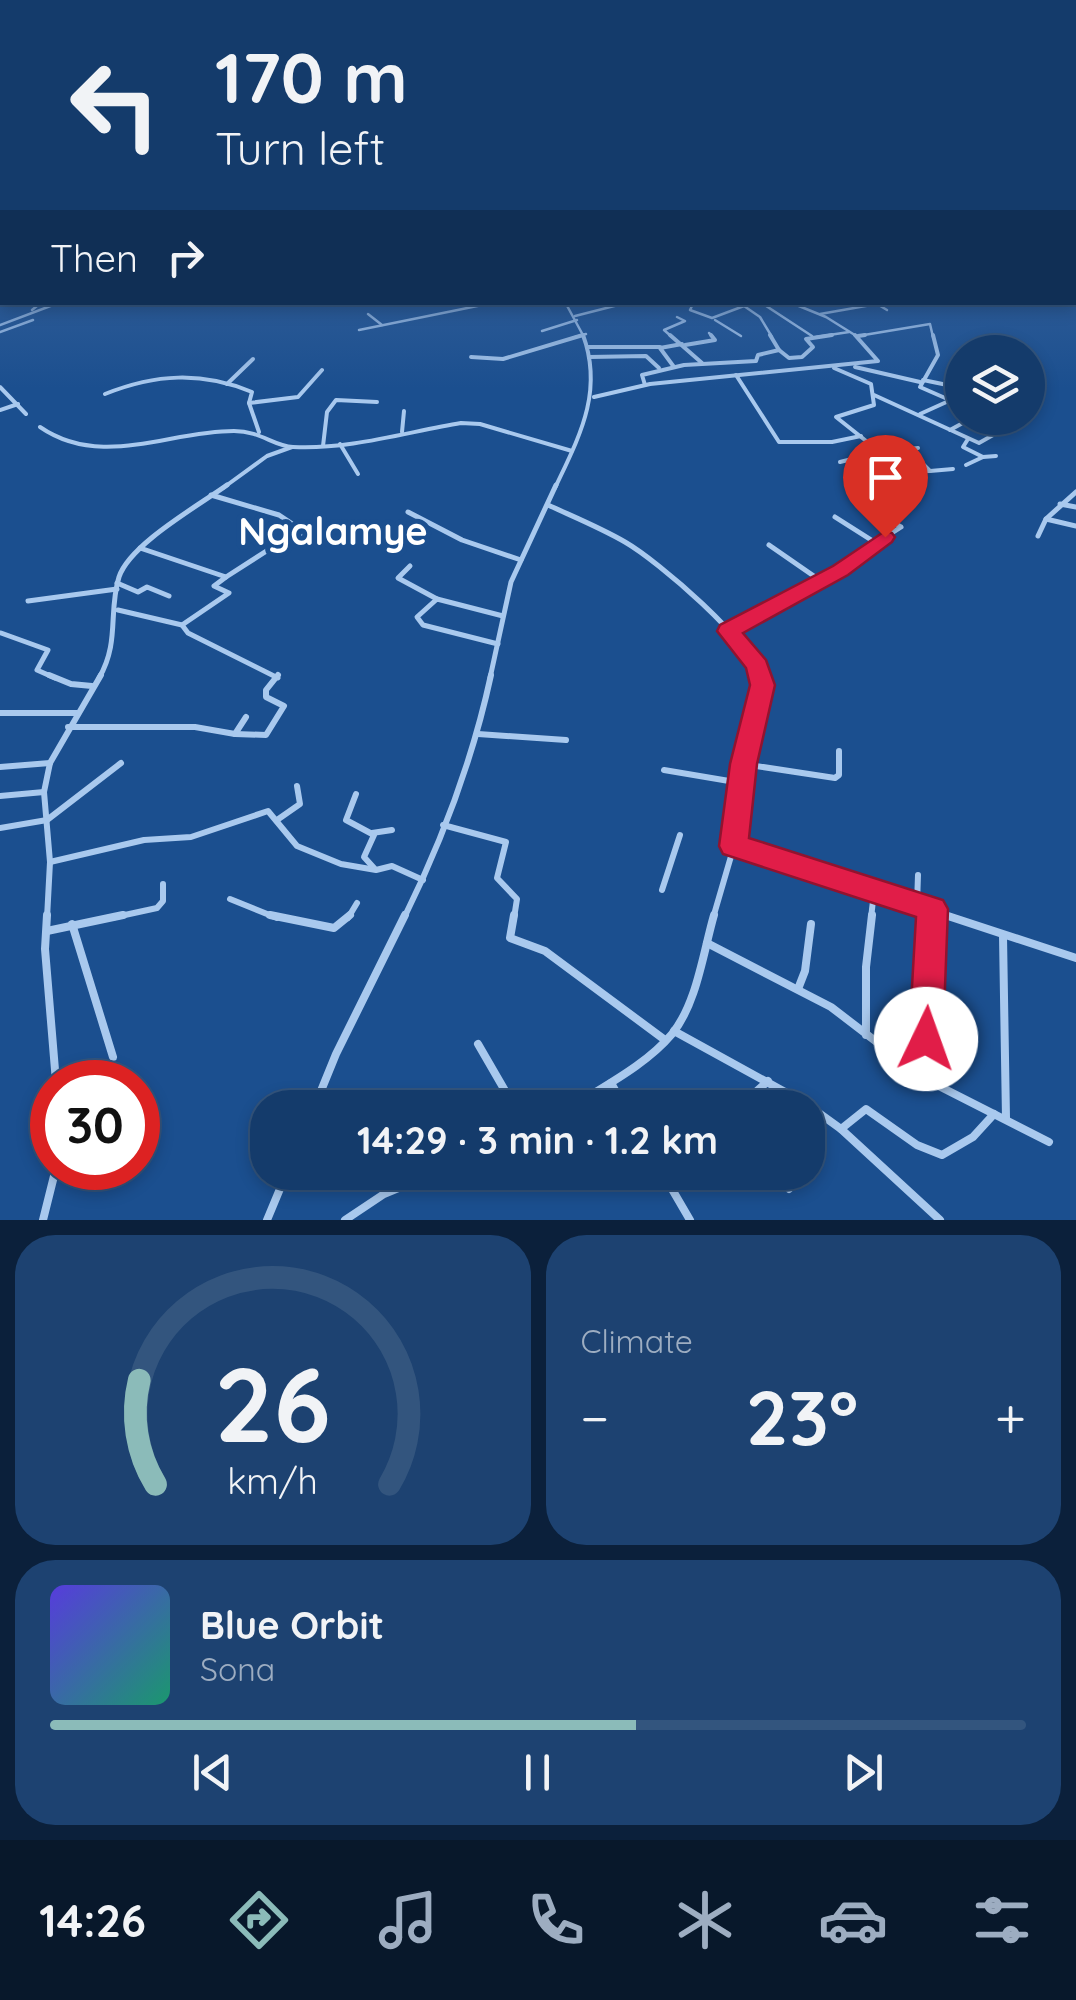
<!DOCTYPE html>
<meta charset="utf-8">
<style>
:root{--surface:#143b6b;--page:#1d4271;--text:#f1f3f6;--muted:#9dadc1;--line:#33557e;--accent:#8bbbb9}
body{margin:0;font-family:Quicksand,sans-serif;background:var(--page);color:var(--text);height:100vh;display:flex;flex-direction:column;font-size:38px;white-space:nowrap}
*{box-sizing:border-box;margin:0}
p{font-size:32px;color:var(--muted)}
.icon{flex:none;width:55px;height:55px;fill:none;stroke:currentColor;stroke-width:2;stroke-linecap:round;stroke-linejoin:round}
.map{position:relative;height:1220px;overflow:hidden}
.drawer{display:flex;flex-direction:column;gap:15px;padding:15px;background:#0b203b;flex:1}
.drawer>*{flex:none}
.banner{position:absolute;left:0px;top:0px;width:1078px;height:305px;box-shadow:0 5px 15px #0003,0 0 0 2px var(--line);background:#143b6b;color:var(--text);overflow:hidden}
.controls{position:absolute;left:945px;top:335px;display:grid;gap:20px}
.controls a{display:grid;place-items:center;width:100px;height:100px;border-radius:50%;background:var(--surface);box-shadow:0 5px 15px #0003,0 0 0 2px var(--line);font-size:50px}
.speed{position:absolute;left:30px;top:1060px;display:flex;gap:20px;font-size:50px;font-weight:700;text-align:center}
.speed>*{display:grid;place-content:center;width:130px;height:130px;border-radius:50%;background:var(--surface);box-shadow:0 5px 15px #0003,0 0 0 2px var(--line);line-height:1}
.speed .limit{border:15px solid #d22;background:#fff;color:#111}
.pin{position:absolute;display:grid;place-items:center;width:85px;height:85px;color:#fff;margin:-102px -42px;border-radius:50% 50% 50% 0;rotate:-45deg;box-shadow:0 0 10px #0007}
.pin .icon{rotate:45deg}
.me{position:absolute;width:110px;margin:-55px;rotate:3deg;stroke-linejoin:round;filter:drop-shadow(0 0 8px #0008)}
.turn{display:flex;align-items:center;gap:35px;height:210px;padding:0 50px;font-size:45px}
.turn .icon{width:130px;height:130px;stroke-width:2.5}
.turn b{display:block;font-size:70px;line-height:85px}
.then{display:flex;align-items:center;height:95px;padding:0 50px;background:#0003;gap:20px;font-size:38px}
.big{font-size:75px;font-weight:700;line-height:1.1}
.drawer .widget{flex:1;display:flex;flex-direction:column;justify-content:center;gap:15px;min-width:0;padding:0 35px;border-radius:40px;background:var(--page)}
.drawer .dial{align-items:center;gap:0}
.dial svg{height:260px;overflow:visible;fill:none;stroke:var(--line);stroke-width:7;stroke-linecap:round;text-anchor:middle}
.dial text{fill:var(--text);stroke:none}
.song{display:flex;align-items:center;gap:30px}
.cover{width:120px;height:120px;border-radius:15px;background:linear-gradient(135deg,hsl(250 70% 55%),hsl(160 70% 35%))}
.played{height:10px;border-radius:5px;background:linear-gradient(90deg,var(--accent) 60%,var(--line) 60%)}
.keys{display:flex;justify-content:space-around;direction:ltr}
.heat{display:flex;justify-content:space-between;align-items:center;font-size:55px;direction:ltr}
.drawer .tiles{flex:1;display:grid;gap:15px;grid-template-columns:1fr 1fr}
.widget:last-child{grid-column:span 2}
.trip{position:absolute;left:250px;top:1090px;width:575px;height:100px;border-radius:40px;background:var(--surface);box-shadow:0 5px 15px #0003,0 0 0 2px var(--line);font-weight:700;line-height:100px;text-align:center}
.menu{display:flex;height:160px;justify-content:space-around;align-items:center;background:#08182b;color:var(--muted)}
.menu .icon{width:70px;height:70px}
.menu .active{color:var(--accent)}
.menu b{font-size:45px;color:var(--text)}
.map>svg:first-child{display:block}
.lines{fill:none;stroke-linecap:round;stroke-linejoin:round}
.minor-far4{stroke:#a9c9ee;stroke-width:2.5}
.minor-far3{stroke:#a9c9ee;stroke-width:4}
.minor-far2{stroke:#a9c9ee;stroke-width:5}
.minor-far1{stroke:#a9c9ee;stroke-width:6}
.minor{stroke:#a9c9ee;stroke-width:8}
.route{fill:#e11d48;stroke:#92132f;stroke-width:2.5}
.labels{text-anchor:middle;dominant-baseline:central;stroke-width:10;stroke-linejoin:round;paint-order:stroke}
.quarter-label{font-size:38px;font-weight:bold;fill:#fff;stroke:#1b4f8f}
</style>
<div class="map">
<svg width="1076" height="1220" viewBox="0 0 1076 1220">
<rect width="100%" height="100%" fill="#1b4f8f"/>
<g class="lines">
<g class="minor-far4">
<polyline points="565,302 584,337"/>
<polyline points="686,302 692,306 690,310 712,318 744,306"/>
<polyline points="724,302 740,305"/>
<polyline points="748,302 744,306 760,317 772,337"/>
<polyline points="760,302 812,336"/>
<polyline points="789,302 826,317 858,337"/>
<polyline points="691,305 702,302"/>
<polyline points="32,310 42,302"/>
<polyline points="368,314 382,325"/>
<polyline points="820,314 877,304 887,310"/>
<polyline points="575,316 630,302"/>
<polyline points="715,320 741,336"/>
<polyline points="0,325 61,302"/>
<polyline points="359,330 497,302"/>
<polyline points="542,331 577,320"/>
<polyline points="0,332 33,320"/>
<polyline points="709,333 713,337"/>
<polyline points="858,336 930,324 933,337"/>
<polyline points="575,337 586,334"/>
<polyline points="672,337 664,330 685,321 677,317"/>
<polyline points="816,337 849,332"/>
</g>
<g class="minor-far3">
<polyline points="670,335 702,363"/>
<polyline points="933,335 938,355 920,387 952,401"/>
<polyline points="858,336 865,335"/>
<polyline points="685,345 715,340 711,335"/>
<polyline points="588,347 660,347"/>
<polyline points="779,350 789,358 802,357 813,347 806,339 832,335"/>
<polyline points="471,357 503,359 583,335"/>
<polyline points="589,357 646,356 659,368"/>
<polyline points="674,367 660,348 682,344"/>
<polyline points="855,367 920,382"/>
<polyline points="834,368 871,384 874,405 836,417 880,452 840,462"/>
<polyline points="736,375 779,442 832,442 861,436"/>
<polyline points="923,380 962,388"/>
<polyline points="227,384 253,359"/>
<polyline points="645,385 642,375 684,365 756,361 758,355 779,350 770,335"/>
<polyline points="0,387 26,414"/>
<path d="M105,394C155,374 201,371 252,392L249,403L259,432"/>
<polyline points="874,395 979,443 1009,426"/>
<polyline points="594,397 650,384 878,361 855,335"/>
<polyline points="249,403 298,397 322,370"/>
<polyline points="0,410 18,404"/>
<polyline points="920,414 962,395"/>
<polyline points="990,418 1009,426"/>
<path d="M40,427C101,469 168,431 234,431C261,431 273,446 293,447C348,450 407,432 461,423L480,424L572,451"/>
<polyline points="950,430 972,418"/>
<polyline points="402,432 404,411"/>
<polyline points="340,444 358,474"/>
<polyline points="323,446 327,412 336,400 377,402"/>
<polyline points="880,453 918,448"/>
<polyline points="983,457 996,456"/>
<polyline points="872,462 900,472 930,471 924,465"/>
<polyline points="966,465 983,457 963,447 968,439"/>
<polyline points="930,471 953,469"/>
<polyline points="223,488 267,456 292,447"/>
<path d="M555,488C579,437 604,392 583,335"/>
</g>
<g class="minor-far2">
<polyline points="211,495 279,515 309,535 279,543 226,577"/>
<polyline points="1060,504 1076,507"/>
<path d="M548,505C574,517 601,528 625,542C658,561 753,642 760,678"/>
<polyline points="408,512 462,540 521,560"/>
<polyline points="1046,519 1076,526"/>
<polyline points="1038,536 1046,519 1076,492"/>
<polyline points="876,543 901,527 879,515"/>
<polyline points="769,545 821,581"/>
<polyline points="140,548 226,577 214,586 229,593 182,625"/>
<polyline points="410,566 398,578 437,599"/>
<polyline points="117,583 138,592 147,587 169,596"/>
<polyline points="28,601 117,589"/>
<polyline points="118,610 182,625 188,633 278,678"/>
<polyline points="728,631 840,571 876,543 835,517"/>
<polyline points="1,633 48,650 37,670 55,678"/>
<polyline points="498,644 423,625 417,617 437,599 503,616"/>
<path d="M99,678C120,642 108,612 119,577C130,544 198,506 227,485"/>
<polyline points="490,678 511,582 556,485"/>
</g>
<g class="minor-far1">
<polyline points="49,675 71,684 92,686"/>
<polyline points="0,713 77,713"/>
<polyline points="68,727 195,727 235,734 246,717"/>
<polyline points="235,734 266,735 284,706 266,697 266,690 278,675"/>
<polyline points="478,734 566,740"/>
<polyline points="743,764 835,778 839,775 839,751"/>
<polyline points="0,767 50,763"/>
<polyline points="664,770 741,783"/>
<polyline points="356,794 346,820 374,835 364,857 374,868"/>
<polyline points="0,796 44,792"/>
<polyline points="277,820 300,804 297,786"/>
<polyline points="443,825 506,842 497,878 517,899 514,918"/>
<polyline points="0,828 47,820 121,763"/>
<polyline points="372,833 392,830"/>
<polyline points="734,846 953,918"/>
<polyline points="50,862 144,840 191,837 268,811 297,846 341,864 376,870 392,866 423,880"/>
<polyline points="662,890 680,835"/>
<polyline points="230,899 277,918"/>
<polyline points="917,904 918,875"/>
<polyline points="47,918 50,862 44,792 50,763 101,675"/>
<polyline points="111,918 157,908 163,901 163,884"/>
<polyline points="348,918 357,903"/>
<path d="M404,918C442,841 473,758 491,675"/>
<polyline points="713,918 734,846 743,764 762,685 760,675"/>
<polyline points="871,918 874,892"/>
<polyline points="932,918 932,909"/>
</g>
<g class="minor">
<polyline points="47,915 45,949 56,1082"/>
<polyline points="270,915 334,928 350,915"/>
<polyline points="514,915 510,938 545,951 665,1040"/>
<polyline points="945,915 1076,958"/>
<polyline points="72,924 113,1057"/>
<polyline points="47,931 123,915"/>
<polyline points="1003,936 1006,1118"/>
<polyline points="707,943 831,1007 925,1079 1049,1142"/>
<polyline points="798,989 805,971 811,924"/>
<polyline points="674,1031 805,1103 841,1129 940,1220"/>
<polyline points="866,1035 866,967 872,915"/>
<polyline points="478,1044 515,1108"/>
<polyline points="925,1079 932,915"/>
<polyline points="611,1083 625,1108"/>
<polyline points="314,1108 336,1054 405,915"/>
<path d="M570,1108C604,1086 646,1065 672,1034C697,1003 703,953 714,915"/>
<polyline points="738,1108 768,1081"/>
<polyline points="841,1129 866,1109 917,1145 942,1155 973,1137 994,1114"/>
<polyline points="591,1172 598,1186"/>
<polyline points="662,1172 690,1220"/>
<polyline points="772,1172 789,1189"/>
<polyline points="43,1220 56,1168"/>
<polyline points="267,1220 287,1172"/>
<polyline points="345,1220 384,1194 437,1172"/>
</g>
</g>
<linearGradient id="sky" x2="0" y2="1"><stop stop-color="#0f2b4f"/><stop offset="0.56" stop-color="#39639b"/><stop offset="1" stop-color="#39639b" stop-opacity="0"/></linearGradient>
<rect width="1076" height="388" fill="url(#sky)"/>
<polygon class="route" points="885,531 892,533 895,537 892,542 848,575 743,633 766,660 775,685 757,764 749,838 943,900 948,909 943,1039 938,1051 926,1055 914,1051 909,1039 916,917 723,854 719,846 730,764 750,685 746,668 717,631 720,625 833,566"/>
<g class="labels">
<g class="quarter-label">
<text x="333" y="531">Ngalamye</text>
</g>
</g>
</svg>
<div class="controls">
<a><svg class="icon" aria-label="layers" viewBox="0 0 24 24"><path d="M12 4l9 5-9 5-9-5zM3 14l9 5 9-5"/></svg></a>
</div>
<div class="speed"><div class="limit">30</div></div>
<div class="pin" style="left:885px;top:537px;background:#d93025"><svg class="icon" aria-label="arrive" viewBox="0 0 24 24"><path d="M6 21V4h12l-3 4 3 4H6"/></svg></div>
<svg class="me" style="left:926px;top:1039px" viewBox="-20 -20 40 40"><circle r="19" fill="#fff"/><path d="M0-13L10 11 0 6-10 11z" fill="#e11d48"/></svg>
<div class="trip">14:29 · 3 min · 1.2 km</div>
<div class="banner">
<div class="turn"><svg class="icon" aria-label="left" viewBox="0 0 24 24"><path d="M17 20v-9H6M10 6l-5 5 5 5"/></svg><div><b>170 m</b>Turn left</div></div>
<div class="then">Then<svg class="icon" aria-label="right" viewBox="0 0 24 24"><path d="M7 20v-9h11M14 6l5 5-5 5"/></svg></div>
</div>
</div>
<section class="drawer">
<div class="tiles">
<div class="widget dial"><svg viewBox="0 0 100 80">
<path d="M14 69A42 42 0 1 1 86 69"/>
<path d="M14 69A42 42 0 0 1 9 37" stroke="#8bbbb9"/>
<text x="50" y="56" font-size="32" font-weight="700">26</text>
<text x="50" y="72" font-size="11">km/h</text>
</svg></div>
<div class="widget"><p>Climate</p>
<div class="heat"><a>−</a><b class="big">23°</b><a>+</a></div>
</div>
<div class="widget">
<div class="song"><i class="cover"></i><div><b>Blue Orbit</b><p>Sona</p></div></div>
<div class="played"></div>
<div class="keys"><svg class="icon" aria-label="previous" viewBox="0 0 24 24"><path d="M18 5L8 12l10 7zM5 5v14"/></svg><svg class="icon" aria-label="pause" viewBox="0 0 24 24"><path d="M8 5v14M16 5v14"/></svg><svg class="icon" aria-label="next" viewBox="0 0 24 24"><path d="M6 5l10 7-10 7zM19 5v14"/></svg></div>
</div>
</div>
</section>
<nav class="menu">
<b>14:26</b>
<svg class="icon active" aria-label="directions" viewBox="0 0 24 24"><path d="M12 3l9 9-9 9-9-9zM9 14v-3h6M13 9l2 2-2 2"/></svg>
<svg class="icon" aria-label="music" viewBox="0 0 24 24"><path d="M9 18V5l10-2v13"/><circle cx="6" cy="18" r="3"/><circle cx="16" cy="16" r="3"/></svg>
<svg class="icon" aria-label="phone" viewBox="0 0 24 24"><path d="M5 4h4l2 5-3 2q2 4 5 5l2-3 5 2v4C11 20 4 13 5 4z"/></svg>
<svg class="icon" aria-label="climate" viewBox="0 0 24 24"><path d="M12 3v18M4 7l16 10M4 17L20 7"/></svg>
<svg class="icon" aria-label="car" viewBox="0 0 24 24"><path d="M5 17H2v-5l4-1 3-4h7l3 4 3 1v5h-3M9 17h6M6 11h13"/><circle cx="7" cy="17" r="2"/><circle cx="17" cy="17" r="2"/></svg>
<svg class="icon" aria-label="filters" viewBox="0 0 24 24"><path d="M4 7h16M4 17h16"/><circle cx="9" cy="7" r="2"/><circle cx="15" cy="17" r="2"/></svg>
</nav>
